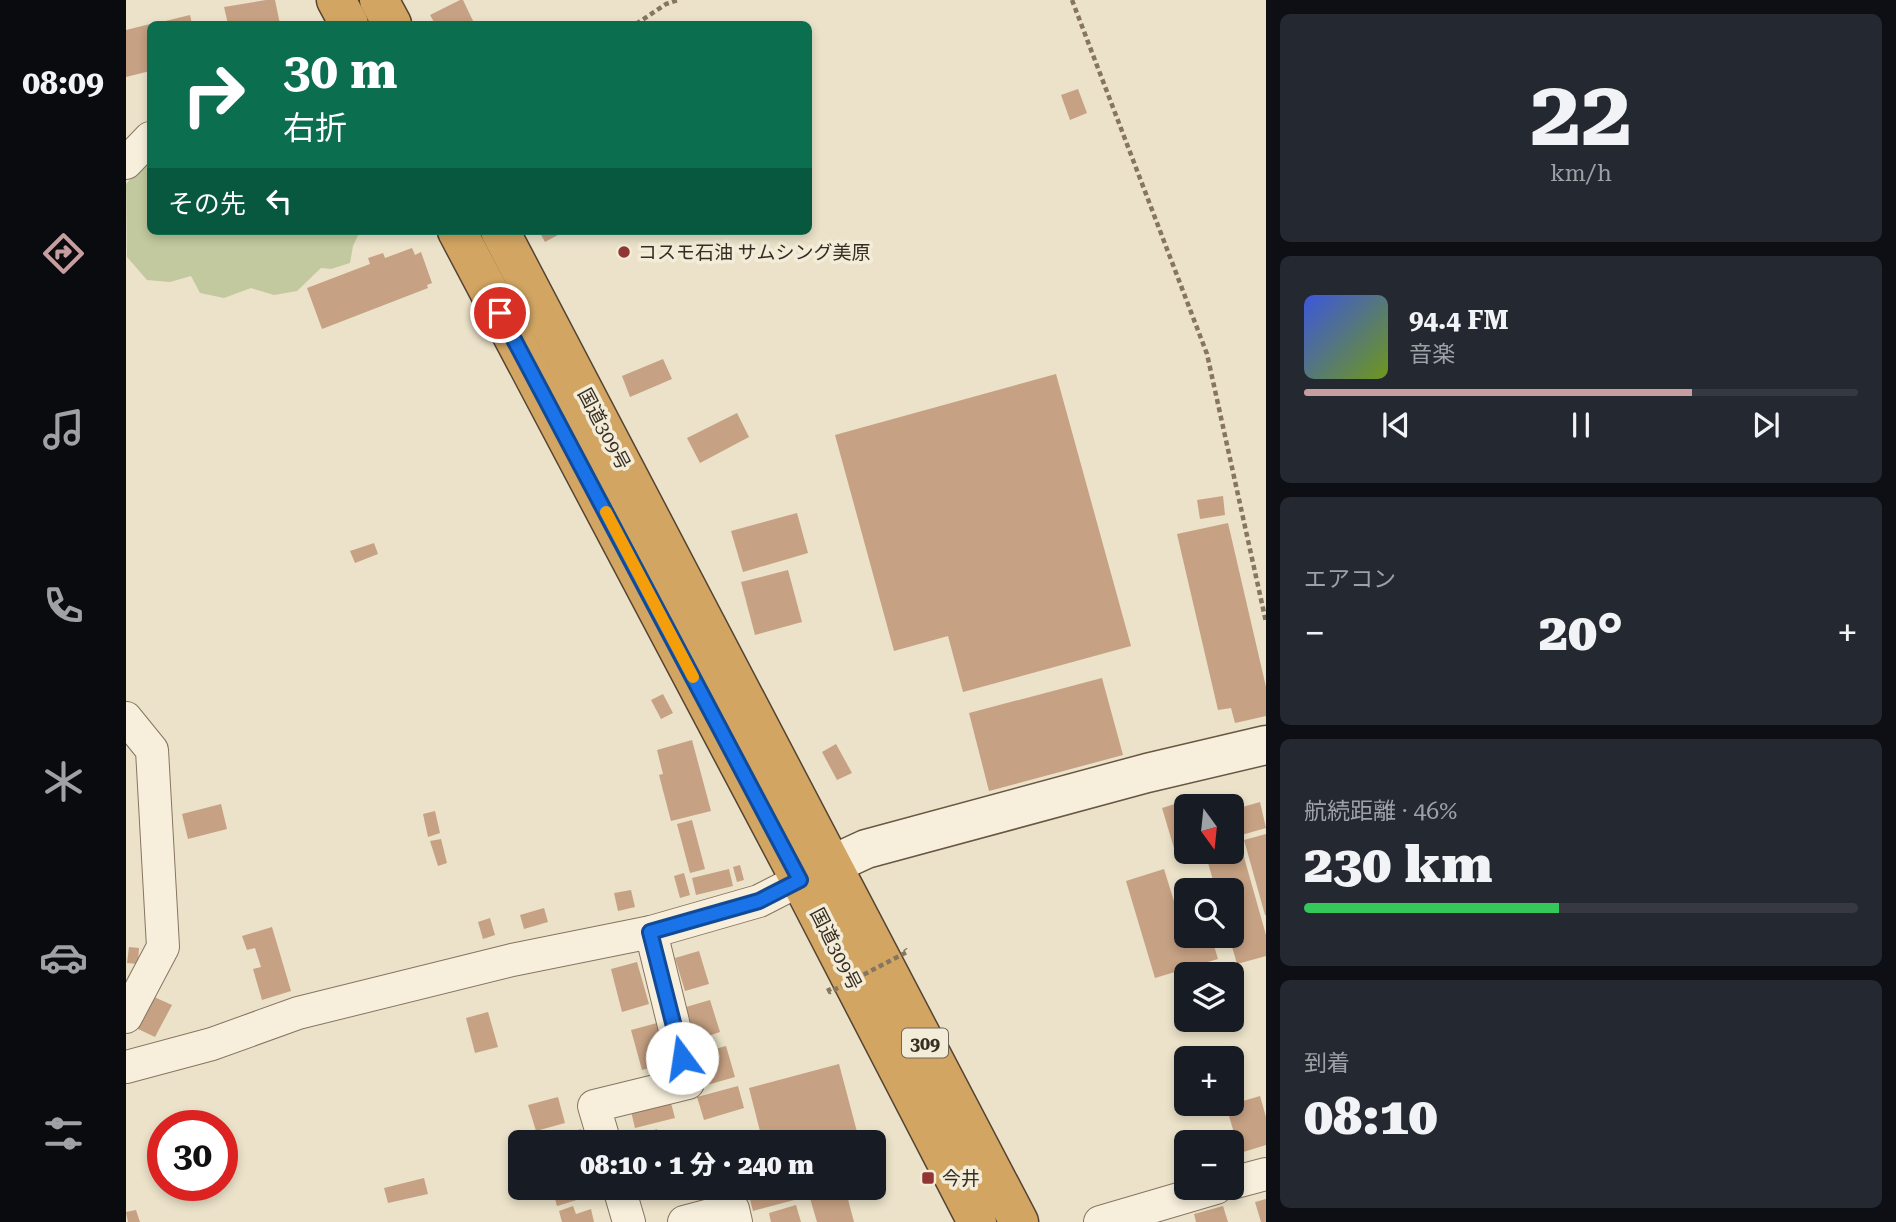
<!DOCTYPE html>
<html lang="ja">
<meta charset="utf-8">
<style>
:root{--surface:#171b24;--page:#242831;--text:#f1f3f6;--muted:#9ea1a6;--line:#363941;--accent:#c69e9f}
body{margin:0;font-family:"Roboto Serif","Noto Sans JP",serif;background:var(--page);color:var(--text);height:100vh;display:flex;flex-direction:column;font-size:26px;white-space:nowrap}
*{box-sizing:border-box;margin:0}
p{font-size:23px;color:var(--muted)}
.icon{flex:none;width:38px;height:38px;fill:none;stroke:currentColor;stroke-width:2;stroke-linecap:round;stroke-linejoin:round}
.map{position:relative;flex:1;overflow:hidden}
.panel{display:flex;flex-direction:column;gap:14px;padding:14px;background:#0d0f14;width:630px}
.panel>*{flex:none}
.guide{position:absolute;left:21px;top:21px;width:665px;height:214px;border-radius:10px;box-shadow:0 4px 10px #0003;background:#0b6e4f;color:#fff;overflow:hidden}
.needle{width:46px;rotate:165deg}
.fabs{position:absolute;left:1048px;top:794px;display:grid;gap:14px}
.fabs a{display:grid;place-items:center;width:70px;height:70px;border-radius:10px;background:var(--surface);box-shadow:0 4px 10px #0003;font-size:35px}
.speed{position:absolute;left:21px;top:1110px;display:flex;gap:14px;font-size:35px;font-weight:700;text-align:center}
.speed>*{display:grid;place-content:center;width:91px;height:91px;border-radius:50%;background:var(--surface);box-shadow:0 4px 10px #0003;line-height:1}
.speed .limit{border:10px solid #d22;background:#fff;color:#111}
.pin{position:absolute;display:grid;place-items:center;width:60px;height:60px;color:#fff;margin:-30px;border:4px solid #fff;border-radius:50%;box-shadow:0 2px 7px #0007}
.me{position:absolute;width:77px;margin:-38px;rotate:346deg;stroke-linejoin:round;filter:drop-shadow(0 0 5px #0008)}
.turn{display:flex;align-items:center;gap:24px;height:147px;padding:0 21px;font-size:32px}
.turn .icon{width:91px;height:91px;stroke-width:2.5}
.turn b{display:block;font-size:49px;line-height:60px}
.then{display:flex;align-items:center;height:66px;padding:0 21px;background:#0003;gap:14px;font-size:26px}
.big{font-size:52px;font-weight:800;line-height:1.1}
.panel .card{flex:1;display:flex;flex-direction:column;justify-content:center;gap:10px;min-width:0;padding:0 24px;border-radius:10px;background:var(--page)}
.panel .dial{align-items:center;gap:0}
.dial b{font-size:91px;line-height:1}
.song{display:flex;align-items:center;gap:21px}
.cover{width:84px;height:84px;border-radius:10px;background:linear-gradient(135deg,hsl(230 70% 55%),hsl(80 70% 35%))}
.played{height:7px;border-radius:4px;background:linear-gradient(90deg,var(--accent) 70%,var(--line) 70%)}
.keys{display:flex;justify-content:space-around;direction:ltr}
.heat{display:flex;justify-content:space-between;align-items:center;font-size:38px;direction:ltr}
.charge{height:10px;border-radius:5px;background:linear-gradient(90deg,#34c759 46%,var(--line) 0)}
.trip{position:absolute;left:382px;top:1130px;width:378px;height:70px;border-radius:10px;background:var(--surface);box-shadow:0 4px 10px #0003;font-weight:800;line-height:70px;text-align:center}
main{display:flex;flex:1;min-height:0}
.tabs{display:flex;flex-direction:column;width:126px;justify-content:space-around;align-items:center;background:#090b0e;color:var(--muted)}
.tabs .icon{width:49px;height:49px}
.tabs .current{color:var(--accent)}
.tabs b{font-size:32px;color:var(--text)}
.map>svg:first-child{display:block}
.green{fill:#c2c99e}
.building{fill:#c6a183}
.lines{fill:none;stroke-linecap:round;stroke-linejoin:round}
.street-casing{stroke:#86755f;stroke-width:34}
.secondary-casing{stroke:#685742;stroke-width:41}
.highway-casing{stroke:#543;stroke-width:41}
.path{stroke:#86755f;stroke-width:4.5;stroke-dasharray:5 3.5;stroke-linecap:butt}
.street{stroke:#f7efdc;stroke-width:32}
.secondary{stroke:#f7efdc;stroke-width:38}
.highway{stroke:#d2a562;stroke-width:38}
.path-bridge{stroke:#86755f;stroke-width:4.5;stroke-dasharray:5 3.5;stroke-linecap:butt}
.route-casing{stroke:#114b97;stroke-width:18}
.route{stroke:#1a73e8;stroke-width:12}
.slow{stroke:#f59e0b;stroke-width:12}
.poi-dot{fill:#913634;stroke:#f3ecd8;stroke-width:2.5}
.labels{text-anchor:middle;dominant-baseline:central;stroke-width:7;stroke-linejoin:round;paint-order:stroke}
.shield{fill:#f3ecd8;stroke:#706659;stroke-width:2}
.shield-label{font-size:18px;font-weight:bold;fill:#382d22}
.poi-label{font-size:19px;fill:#382d22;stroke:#f3ecd8;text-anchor:start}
.street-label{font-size:19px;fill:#382d22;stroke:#f3ecd8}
</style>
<main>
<nav class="tabs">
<b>08:09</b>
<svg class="icon current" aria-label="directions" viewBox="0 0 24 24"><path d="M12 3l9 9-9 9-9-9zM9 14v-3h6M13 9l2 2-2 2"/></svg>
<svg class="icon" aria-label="music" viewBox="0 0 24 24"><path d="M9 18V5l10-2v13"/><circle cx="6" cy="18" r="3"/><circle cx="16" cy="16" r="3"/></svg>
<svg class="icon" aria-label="phone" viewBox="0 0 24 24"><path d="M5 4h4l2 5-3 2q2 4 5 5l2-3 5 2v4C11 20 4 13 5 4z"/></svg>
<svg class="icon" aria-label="climate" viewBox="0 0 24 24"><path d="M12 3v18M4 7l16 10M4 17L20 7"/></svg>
<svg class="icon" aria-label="car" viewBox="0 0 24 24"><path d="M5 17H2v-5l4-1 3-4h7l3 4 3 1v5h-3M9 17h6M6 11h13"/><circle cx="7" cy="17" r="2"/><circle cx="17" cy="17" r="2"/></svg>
<svg class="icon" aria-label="filters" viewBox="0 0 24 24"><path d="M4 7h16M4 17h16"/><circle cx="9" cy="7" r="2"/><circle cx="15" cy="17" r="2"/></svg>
</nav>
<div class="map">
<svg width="1140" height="1222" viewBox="0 0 1140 1222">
<rect width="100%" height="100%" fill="#ebe2c9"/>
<polygon class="green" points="24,157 24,231 234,231 227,246 224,263 205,269 195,268 171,291 148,295 125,288 98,298 74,293 65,276 44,282 21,280 1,257 0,184"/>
<g class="building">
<polygon points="140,0 149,0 154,24 102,24 98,7"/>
<polygon points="334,0 337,0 348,23 309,24 304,15"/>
<polygon points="64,15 66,24 27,24"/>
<polygon points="24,24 24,71 0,77 0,30"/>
<polygon points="952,89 961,113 944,120 935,95"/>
<polygon points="413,231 439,231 419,242"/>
<polygon points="286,248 289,255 295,252 306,283 301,285 302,288 196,329 181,288 244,264 242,258 257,253 259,258"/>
<polygon points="537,359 546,379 504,397 496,376"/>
<polygon points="930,374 1005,646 837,692 822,636 768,651 709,435"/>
<polygon points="611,413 623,437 574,463 561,438"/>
<polygon points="1097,496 1099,515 1074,519 1071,500"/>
<polygon points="671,513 682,553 617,572 605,531"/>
<polygon points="1102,523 1140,687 1140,716 1109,723 1105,708 1092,710 1051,534"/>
<polygon points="248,543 252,554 229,563 224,551"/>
<polygon points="662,570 676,622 629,635 615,582"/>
<polygon points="976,678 997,755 863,791 843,713"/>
<polygon points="537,694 547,713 535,719 525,700"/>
<polygon points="566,740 585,811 545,821 533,775 537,774 531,750"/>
<polygon points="710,744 726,773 711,780 696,752"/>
<polygon points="1055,802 1060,822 1060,845 1048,848 1036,808"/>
<polygon points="1134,802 1140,828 1112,836 1140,935 1140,956 1111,964 1103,936 1106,936 1106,891 1090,891 1079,852 1106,852 1106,810"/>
<polygon points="95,804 101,829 62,839 56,814"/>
<polygon points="309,811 314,833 302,837 297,814"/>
<polygon points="566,820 579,869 564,873 551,824"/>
<polygon points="1140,834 1140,915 1139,915 1118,840"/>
<polygon points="315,839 321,863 312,866 304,841"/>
<polygon points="614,865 618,880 611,882 607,867"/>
<polygon points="603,869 607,886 570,895 566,878"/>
<polygon points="1038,869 1051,911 1060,908 1060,936 1085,936 1092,959 1029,978 1000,881"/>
<polygon points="558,873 564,895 554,898 548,876"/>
<polygon points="505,890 509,907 492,911 488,893"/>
<polygon points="418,908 422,922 398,929 394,915"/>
<polygon points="364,918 369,935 357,939 352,922"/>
<polygon points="146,927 165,991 136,1000 127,969 135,967 129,948 121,950 116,936"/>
<polygon points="3,947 13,948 12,964 1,963"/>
<polygon points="573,951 583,984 559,991 549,958"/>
<polygon points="511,962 523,1004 496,1012 485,969"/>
<polygon points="26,996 46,1005 29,1037 10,1028"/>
<polygon points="584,1000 594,1032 570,1040 560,1007"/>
<polygon points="362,1012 372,1047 349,1053 340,1018"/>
<polygon points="531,1023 540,1054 531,1057 534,1065 516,1070 505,1030"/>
<polygon points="600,1046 609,1077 581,1085 573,1059 584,1056 582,1051"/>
<polygon points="713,1064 734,1143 637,1143 623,1088"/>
<polygon points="612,1086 618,1108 578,1120 571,1097"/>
<polygon points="1134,1096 1140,1117 1140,1145 1114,1153 1100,1106"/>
<polygon points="432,1097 439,1123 410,1131 402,1105"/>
<polygon points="545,1103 549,1118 509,1128 504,1107"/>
<polygon points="455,1129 459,1143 410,1143 410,1142"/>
<polygon points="531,1129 536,1143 516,1143 513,1135"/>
<polygon points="298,1178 302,1194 262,1203 258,1188"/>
<polygon points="426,1188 462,1188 464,1196 431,1206"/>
<polygon points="526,1188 553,1188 553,1189 529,1197"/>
<polygon points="633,1188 669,1188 672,1199 627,1211 624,1199 636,1197"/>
<polygon points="681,1188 719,1188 728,1222 691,1222"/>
<polygon points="1140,1199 1140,1222 1135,1222 1129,1202"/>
<polygon points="670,1205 675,1222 645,1222 643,1213"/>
<polygon points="447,1206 450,1214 465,1209 468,1222 436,1222 433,1211"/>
<polygon points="1097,1206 1102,1222 1070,1222 1068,1214"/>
<polygon points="10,1210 14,1222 2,1222 0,1212"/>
</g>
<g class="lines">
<defs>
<g id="street">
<polyline points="0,163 24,138"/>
<polyline points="0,718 26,750 37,947 0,1017"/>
<polyline points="0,1067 86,1044 172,1013 386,960 525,932 633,901 674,880"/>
<polyline points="479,1143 468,1106 562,1083 525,932"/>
<polyline points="1106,1183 1140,1174"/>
<polyline points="493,1188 503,1222"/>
<polyline points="558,1222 607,1209 610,1222"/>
<polyline points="974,1222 1090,1188"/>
</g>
<polyline id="secondary" points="675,879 740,849 1021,773 1140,745"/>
<g id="highway">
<polyline points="210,0 223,24"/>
<polyline points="253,0 266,24"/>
<polyline points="331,231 674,880 851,1222"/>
<polyline points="374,231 893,1222"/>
</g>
</defs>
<use href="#street" class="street-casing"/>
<use href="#secondary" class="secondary-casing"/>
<use href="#highway" class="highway-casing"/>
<g class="path">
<polyline points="946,0 1081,354 1140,622"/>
<polyline points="510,24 540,4 552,0"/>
</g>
<use href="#street" class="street"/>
<use href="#secondary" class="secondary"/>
<use href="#highway" class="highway"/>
<polyline class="path-bridge" points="702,988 704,992 781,952 779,949"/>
</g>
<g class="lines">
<defs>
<polyline id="route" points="374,313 674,880 633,901 524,932 556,1058"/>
</defs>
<use href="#route" class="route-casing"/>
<use href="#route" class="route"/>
<polyline class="slow" points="480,512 567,677"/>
</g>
<g class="poi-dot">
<circle cx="498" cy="252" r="7"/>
<rect x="795" y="1171" width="14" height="14" rx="3.5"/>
</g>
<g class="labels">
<rect class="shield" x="776" y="1028.5" width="46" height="29" rx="5"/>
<g class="shield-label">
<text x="799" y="1043">309</text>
</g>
<g class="poi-label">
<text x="512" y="252">コスモ石油 サムシング美原</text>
<text x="816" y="1178">今井</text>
</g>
<g class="street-label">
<text transform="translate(478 429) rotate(62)">国道309号</text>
<text transform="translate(710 949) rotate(63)">国道309号</text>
</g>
</g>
</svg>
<div class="fabs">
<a><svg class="needle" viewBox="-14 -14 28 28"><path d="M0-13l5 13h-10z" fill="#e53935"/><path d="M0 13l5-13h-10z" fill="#9ea1a6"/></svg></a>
<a><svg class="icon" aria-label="search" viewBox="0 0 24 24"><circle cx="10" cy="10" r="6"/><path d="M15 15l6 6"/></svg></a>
<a><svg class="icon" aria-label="layers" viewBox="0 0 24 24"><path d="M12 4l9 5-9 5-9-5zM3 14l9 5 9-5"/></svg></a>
<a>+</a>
<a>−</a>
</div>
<div class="speed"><div class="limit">30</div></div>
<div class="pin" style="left:374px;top:313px;background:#d93025"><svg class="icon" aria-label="arrive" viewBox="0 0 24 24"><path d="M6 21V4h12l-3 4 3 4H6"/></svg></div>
<svg class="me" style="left:556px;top:1058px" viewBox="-20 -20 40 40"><circle r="19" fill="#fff"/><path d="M0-13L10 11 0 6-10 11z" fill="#1a73e8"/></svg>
<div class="trip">08:10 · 1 分 · 240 m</div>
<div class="guide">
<div class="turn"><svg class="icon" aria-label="right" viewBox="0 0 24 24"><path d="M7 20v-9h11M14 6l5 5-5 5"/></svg><div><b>30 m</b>右折</div></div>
<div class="then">その先<svg class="icon" aria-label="left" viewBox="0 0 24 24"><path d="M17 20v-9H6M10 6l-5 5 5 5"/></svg></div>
</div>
</div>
<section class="panel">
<div class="card dial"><b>22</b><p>km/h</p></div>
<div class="card">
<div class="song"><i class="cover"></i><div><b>94.4 FM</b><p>音楽</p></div></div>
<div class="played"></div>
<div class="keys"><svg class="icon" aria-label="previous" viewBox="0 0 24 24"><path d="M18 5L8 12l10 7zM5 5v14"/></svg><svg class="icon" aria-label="pause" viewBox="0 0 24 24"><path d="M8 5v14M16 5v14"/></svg><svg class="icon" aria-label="next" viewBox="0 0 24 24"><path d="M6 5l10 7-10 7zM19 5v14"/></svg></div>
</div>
<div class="card"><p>エアコン</p>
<div class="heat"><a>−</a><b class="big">20°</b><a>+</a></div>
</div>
<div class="card"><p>航続距離 · 46%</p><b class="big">230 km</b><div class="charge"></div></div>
<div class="card"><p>到着</p><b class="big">08:10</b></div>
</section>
</main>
